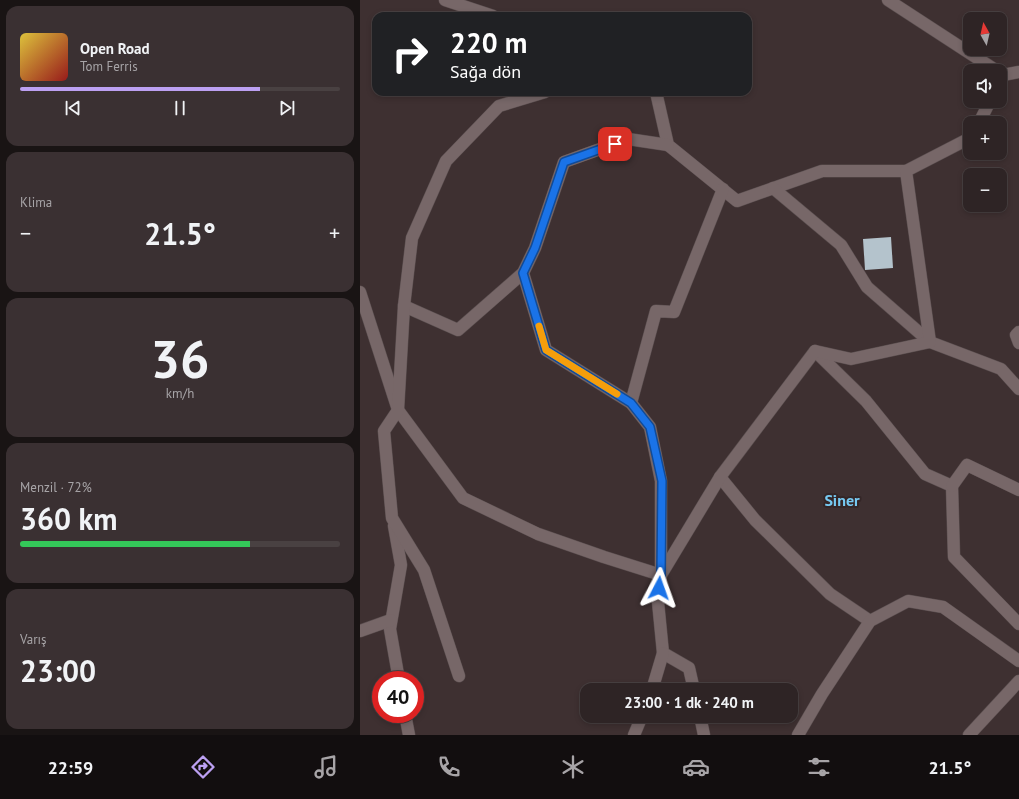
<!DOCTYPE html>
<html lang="tr">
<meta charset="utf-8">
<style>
:root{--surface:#2e2425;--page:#3a3032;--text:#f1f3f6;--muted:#a7a4a7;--line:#494142;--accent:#bca0f2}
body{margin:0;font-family:"PT Sans",sans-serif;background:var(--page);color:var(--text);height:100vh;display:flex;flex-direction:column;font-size:15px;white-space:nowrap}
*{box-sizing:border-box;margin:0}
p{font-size:13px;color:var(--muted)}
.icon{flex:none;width:22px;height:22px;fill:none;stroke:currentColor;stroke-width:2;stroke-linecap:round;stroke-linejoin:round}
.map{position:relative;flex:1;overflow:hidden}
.details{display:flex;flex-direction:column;gap:6px;padding:6px;background:#191414;width:360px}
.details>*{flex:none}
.banner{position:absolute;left:12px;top:12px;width:380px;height:84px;border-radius:12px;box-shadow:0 2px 6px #0003,0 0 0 1px var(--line);background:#202124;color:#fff;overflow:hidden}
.needle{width:26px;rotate:352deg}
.buttons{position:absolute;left:603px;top:12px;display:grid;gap:8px}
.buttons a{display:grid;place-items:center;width:44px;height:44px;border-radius:8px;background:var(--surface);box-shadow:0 2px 6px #0003,0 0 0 1px var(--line);font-size:20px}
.speed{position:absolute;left:12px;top:671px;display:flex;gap:8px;font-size:20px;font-weight:700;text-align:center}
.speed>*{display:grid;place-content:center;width:52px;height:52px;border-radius:50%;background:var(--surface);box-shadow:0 2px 6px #0003,0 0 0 1px var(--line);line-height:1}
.speed .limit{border:6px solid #d22;background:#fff;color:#111}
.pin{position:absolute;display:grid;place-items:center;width:34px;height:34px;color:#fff;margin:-17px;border-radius:8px;box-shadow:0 2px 6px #0006}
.me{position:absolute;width:44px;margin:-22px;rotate:4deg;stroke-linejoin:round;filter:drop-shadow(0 0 3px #0008)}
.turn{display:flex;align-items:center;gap:14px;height:84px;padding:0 12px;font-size:18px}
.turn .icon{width:52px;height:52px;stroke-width:2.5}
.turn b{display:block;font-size:28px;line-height:34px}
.big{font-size:30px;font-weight:800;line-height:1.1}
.details .card{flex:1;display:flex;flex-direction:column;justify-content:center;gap:6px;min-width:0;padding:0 14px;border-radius:12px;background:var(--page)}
.details .dial{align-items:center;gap:0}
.dial b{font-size:52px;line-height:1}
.song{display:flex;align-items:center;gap:12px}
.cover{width:48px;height:48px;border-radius:6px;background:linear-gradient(135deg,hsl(50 70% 55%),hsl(0 70% 35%))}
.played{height:4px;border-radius:2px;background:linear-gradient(90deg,var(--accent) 75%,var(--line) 75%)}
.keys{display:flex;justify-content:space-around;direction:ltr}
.heat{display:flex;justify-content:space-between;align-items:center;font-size:22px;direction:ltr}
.charge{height:6px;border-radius:3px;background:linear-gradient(90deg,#34c759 72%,var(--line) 0)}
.trip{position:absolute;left:220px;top:683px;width:218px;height:40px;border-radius:12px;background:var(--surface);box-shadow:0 2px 6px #0003,0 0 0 1px var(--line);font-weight:800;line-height:40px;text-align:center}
.dock{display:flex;height:64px;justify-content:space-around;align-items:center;background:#120e0f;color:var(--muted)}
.dock .icon{width:28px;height:28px}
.dock .active{color:var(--accent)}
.dock b{font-size:18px;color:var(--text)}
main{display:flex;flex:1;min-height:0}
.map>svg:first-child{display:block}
.building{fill:#b4c3cc}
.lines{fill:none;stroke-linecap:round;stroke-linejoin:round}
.minor-casing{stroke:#5a4e4f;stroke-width:13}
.minor{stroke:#776768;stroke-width:12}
.route-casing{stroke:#114b97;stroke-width:10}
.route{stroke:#1a73e8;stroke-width:7}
.slow{stroke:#f59e0b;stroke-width:7}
.labels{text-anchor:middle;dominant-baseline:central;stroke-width:4;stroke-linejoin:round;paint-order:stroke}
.district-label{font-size:16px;font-weight:bold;fill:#77caf3;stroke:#342627}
</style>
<main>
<section class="details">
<div class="card">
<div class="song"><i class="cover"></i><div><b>Open Road</b><p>Tom Ferris</p></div></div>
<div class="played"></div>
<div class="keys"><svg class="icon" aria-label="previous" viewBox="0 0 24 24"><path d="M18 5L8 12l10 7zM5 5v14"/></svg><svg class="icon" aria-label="pause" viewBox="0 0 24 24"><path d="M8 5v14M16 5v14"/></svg><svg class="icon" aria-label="next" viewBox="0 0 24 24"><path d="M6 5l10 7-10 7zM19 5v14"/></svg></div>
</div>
<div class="card"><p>Klima</p>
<div class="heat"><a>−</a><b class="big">21.5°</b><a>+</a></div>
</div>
<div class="card dial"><b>36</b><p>km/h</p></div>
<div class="card"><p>Menzil · 72%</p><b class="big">360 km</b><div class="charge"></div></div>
<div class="card"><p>Varış</p><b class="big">23:00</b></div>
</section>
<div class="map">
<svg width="659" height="735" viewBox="0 0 659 735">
<rect width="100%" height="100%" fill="#3e3031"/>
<polygon class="building" points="531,237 533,268 505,270 503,239"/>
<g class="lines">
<defs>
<g id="minor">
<polyline points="85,0 133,16"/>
<polyline points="528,0 637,71"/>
<polyline points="640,73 643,75 659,72"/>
<polyline points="296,92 308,145 377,201 462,171 546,171"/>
<polyline points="619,123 630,101"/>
<polyline points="413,188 481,245 507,287 570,342 641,369 659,389"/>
<polyline points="163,273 175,248 204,162 268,139 308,145"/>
<polyline points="0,292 38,410 103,498 178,534 244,557 301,575 298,602 303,653 329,668 334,690"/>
<polyline points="44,306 98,330 163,273 186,350 271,403 290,427 301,481 301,574"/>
<polyline points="659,332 656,335 659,343"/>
<polyline points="455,351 506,401 565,474 592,486 594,557 659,624"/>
<polyline points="271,403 296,311 314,312 363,189"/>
<polyline points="360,477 395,520 470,594 510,621"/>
<polyline points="592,486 607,465 659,490"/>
<polyline points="34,526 41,565 30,629 39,680"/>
<polyline points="301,575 360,477 455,351 491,359 570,342 546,171 610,138"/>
<polyline points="0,631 31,620"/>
<polyline points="99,676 64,570 32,518 24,431 38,410 44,306 52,238 86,161 139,106 185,92"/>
<polyline points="292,690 303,653"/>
<polyline points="45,714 49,735"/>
<polyline points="340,716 344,735"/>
<polyline points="274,735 282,716"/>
<polyline points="438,735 462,694 510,621 548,601 583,607 659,661"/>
<polyline points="609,735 659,681"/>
</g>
</defs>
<use href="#minor" class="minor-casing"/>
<use href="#minor" class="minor"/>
</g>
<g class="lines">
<defs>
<polyline id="route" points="255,144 204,162 175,248 163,273 186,350 271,403 290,427 302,481 301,575 299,588"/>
</defs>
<use href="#route" class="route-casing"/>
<use href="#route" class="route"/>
<polyline class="slow" points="179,326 186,350 257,394"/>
</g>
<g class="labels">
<g class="district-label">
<text x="482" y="500">Siner</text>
</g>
</g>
</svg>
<div class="buttons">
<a><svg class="needle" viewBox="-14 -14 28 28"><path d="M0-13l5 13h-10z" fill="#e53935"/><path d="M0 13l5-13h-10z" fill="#a7a4a7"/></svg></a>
<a><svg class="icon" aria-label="sound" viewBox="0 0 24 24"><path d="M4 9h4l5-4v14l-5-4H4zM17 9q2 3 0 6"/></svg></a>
<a>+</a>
<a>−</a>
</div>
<div class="speed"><div class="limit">40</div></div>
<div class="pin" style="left:255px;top:144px;background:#d93025"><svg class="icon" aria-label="arrive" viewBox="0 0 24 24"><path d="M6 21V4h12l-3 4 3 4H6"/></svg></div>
<svg class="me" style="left:299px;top:588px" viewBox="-20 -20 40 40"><path d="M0-17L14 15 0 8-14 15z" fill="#1a73e8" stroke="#fff" stroke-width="4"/></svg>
<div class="trip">23:00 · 1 dk · 240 m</div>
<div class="banner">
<div class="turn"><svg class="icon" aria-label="right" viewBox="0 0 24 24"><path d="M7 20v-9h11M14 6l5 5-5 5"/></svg><div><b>220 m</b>Sağa dön</div></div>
</div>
</div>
</main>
<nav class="dock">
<b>22:59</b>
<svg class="icon active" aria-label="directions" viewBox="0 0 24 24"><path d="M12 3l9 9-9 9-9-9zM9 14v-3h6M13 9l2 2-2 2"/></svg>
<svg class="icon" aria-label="music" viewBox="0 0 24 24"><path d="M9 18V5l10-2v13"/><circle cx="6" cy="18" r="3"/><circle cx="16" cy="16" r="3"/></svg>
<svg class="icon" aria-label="phone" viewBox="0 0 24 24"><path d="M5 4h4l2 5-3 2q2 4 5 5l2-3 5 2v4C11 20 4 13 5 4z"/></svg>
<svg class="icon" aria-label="climate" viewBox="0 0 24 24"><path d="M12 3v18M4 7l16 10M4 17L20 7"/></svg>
<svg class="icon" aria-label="car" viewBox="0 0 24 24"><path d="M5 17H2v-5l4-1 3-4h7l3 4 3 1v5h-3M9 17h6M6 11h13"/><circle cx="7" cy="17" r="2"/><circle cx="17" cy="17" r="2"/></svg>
<svg class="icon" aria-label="filters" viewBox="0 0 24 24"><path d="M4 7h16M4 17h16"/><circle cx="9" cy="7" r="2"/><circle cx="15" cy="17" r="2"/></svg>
<b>21.5°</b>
</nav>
